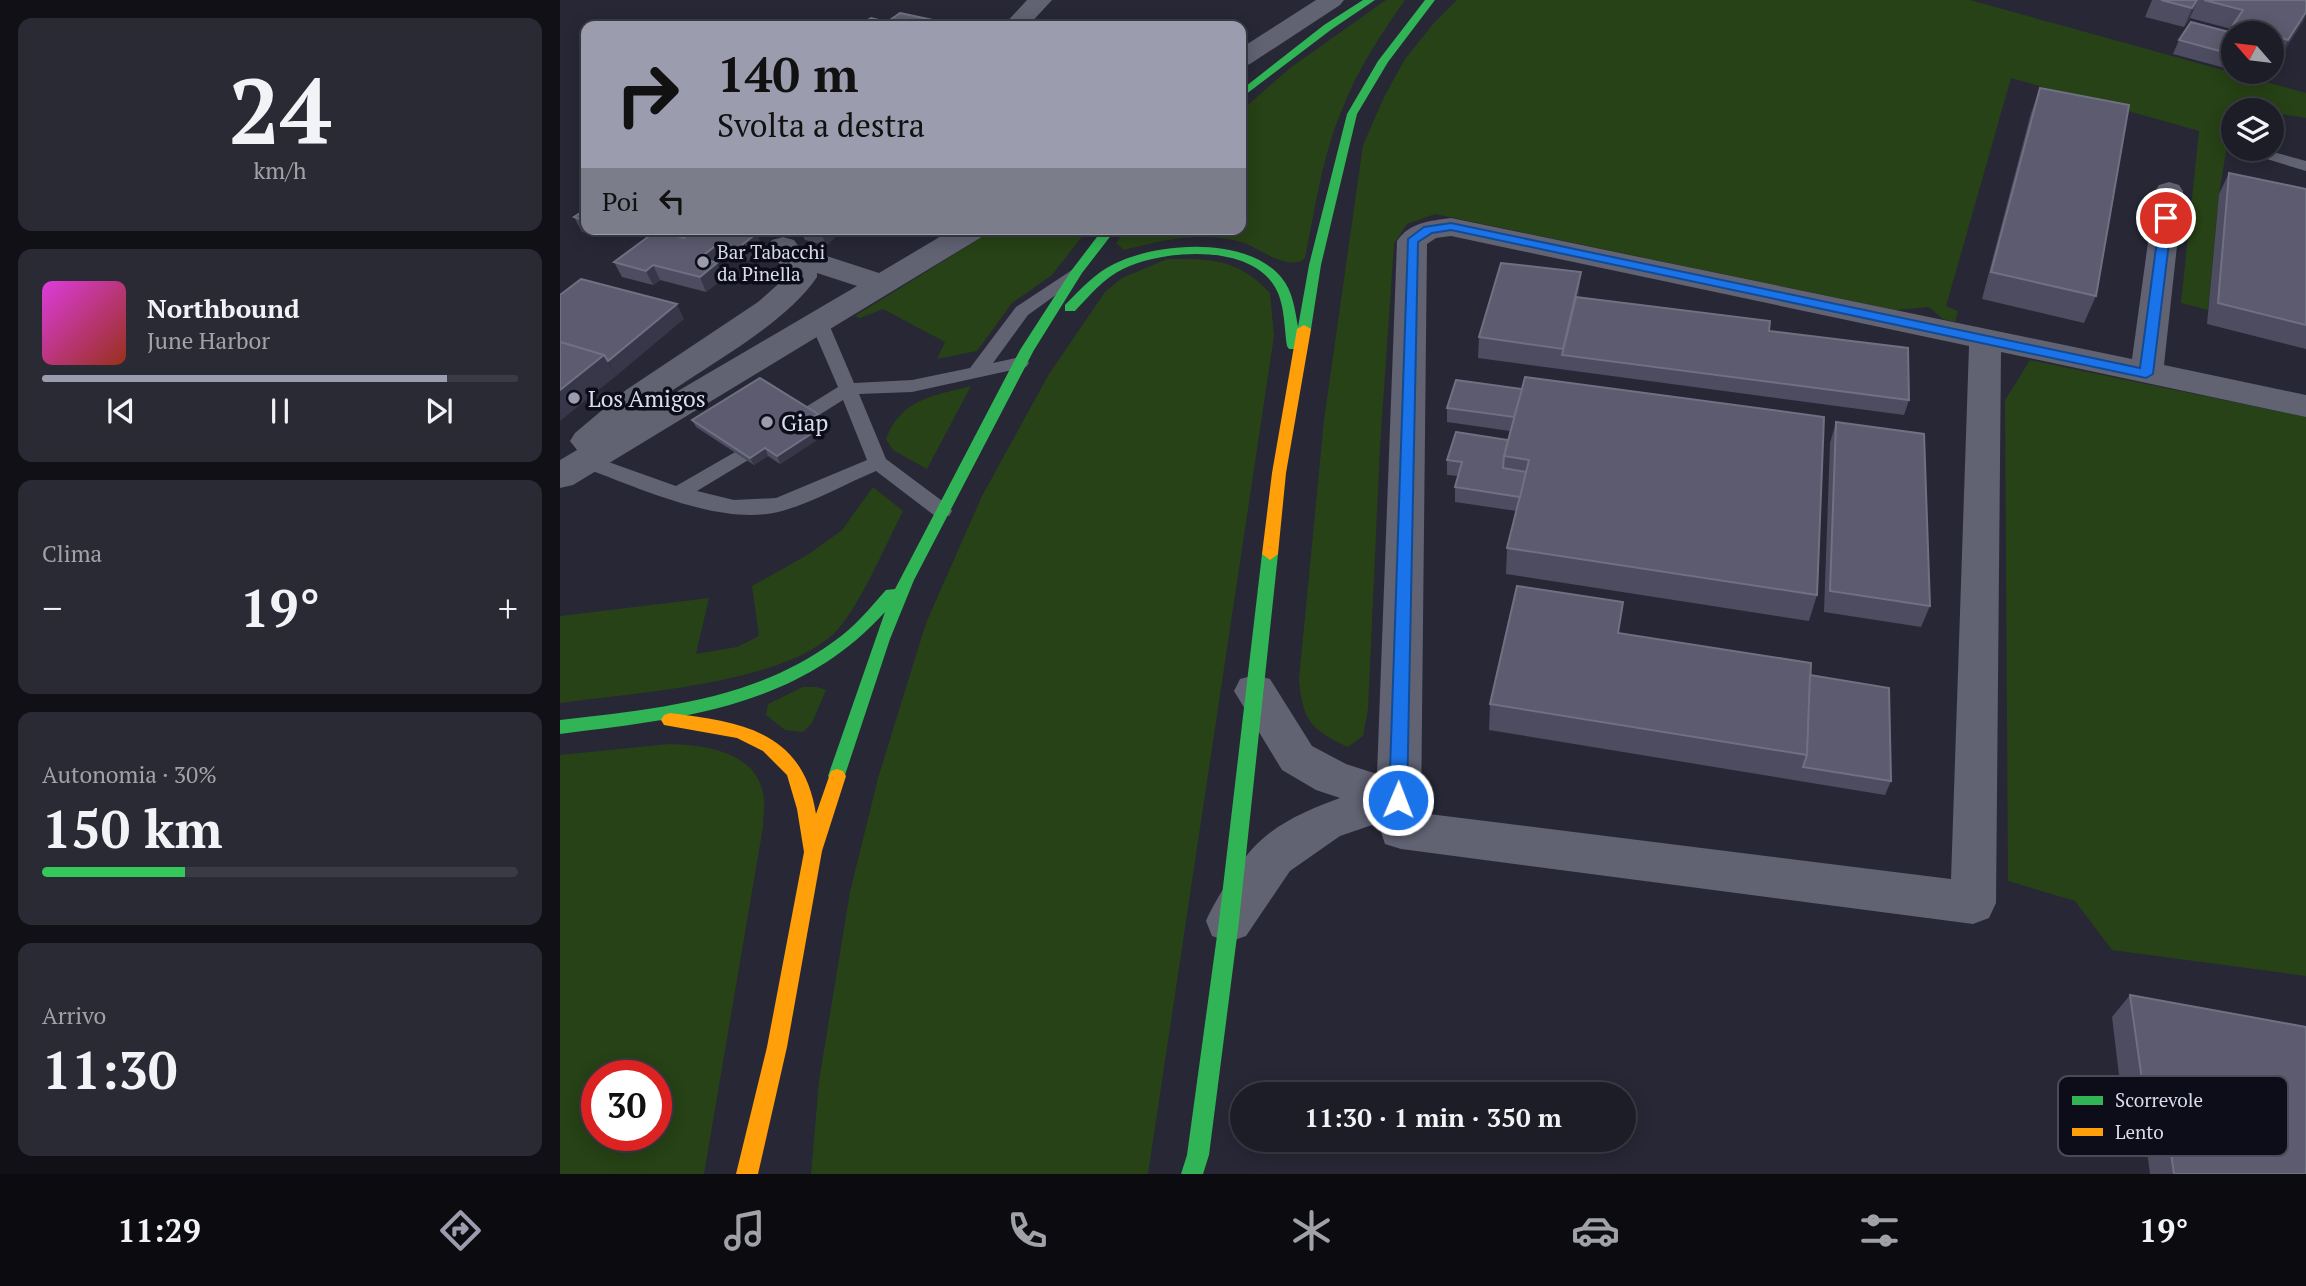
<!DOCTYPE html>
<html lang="it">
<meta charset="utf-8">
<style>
:root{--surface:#1d1d28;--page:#2a2a34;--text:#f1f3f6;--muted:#a0a2a8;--line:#3b3b45;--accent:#9b9dae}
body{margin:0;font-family:"PT Serif",serif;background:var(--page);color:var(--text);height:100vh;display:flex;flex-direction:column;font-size:26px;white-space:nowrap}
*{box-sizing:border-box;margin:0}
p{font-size:23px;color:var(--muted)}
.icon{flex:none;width:38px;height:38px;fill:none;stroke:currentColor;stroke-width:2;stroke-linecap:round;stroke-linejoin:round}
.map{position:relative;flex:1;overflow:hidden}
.drawer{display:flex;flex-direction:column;gap:18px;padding:18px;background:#101016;width:560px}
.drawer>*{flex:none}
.top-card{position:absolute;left:21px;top:21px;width:665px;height:214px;border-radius:14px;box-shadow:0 4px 18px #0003,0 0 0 2px var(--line);background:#9b9dae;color:#111;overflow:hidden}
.needle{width:46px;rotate:298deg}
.buttons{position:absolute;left:1661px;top:21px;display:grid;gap:14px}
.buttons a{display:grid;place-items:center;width:63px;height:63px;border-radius:50%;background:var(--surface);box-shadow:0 4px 18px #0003,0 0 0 2px var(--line);font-size:35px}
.speed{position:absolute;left:21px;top:1060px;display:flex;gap:14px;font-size:35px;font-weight:700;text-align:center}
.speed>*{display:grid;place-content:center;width:91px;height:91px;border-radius:50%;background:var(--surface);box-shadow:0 4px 18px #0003,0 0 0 2px var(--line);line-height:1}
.speed .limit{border:10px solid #d22;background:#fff;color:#111}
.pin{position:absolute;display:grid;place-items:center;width:60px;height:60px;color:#fff;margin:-30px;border:4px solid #fff;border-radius:50%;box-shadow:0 2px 7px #0007}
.me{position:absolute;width:77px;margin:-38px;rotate:1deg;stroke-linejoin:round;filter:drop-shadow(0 0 5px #0008)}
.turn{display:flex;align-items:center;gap:24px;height:147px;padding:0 21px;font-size:32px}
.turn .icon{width:91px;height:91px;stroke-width:2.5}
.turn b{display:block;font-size:49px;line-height:60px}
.then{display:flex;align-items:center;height:66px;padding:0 21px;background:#0003;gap:14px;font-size:26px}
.big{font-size:52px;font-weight:600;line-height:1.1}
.drawer .card{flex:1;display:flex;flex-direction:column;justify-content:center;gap:10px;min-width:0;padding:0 24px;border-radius:14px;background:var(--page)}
.drawer .dial{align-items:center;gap:0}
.dial b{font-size:91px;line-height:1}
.song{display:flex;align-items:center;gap:21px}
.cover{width:84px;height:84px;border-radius:10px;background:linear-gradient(135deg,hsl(300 70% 55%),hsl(10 70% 35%))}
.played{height:7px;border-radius:4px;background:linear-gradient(90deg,var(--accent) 85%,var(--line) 85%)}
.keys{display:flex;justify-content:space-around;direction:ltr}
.heat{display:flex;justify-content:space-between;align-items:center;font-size:38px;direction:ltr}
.charge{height:10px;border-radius:5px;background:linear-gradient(90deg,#34c759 30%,var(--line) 0)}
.trip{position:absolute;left:670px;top:1082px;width:406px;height:70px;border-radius:35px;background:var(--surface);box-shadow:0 4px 18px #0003,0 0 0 2px var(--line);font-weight:600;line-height:70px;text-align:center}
.tabs{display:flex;height:112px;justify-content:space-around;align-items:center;background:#0c0c10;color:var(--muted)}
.tabs .icon{width:49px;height:49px}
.tabs .selected{color:var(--accent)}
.tabs b{font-size:32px;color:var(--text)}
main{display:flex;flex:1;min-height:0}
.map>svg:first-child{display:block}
.green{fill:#274216;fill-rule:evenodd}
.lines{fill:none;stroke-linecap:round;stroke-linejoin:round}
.lane{fill:#616272;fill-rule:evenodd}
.street{fill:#616272;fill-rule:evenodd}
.fast{fill:#30b455;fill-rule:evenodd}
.slow{fill:#ff9f0a;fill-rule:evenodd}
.wall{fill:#4d4c60}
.shaded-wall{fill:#373749}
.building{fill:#5c5b6f;stroke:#707083;stroke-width:2}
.route{fill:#1a73e8;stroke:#114b97;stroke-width:2}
.poi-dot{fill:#9b9dae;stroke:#0c0d18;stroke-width:2.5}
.labels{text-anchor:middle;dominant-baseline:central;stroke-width:7;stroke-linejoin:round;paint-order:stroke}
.far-poi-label{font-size:19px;fill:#dadcee;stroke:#0c0d18;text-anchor:start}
.poi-label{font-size:23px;fill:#dadcee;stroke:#0c0d18;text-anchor:start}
.key{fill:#0c0d18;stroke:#4a4b58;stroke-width:2}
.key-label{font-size:19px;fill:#dadcee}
</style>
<main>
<section class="drawer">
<div class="card dial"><b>24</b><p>km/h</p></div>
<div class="card">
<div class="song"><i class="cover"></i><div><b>Northbound</b><p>June Harbor</p></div></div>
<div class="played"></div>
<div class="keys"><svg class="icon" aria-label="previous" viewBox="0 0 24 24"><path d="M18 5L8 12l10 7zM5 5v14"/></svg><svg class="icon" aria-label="pause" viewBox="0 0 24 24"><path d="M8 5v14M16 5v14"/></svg><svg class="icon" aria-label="next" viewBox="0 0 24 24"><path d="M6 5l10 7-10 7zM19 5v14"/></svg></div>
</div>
<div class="card"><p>Clima</p>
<div class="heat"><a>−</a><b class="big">19°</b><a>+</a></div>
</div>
<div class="card"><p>Autonomia · 30%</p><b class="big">150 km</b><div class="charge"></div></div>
<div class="card"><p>Arrivo</p><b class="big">11:30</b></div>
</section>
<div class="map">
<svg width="1746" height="1174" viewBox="0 0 1746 1174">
<rect width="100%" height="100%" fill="#272736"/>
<g class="green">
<path d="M826,0H845C820,35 796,72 781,112C762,158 755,210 745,258C729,273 699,247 681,242C642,231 602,240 564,250L556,243L567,229H681V111L730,68Z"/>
<path d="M897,0H1410L1746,93V118L1712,113V110L1675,108L1673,110L1659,194L1648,310L1621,303L1639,131L1451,78L1386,306L1398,311L1395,322L1383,319L1369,307L1335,310L875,214L847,224L834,244L820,447L808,709L803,736L788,747C751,730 742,720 739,679L764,420L803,145L825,95L845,59L873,24Z"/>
<polygon points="435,229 528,229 492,275 452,303 417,351 377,359 385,342 323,309 300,318 295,316"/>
<path d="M607,259C652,259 677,258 710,293L714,336L588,1174H251L259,1081L290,892L318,778L366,623L422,496L489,374L545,292L562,278Z"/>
<polygon points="1470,360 1746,417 1746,976 1552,950 1515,901 1448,881 1445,400"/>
<path d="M411,386L367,469L333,450L326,439C342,398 373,396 411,386Z"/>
<path d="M313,487L343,511C326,544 302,601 279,628C231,684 72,693 0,703V616L149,598L136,654L177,647L199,636L192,586L249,554L282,530Z"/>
<polygon points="243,687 257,687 266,690 252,723 243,732 225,730 206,715 208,704"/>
<path d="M109,744C147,745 200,752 204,800C205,808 203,818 203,827L144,1174H0V755ZM37,1076H96V1136H37Z"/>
</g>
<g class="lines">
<g class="lane">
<polygon points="1697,150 1703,149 1746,161 1746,171 1697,156 1694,153"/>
<path d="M512,270L520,275L518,279L468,315L433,363L460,357L466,359L469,363L466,367L352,392L299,394L326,459L389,506L392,511L389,516H375L316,471C285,484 254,502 222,511C161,528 76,486 19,466L16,461L19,456L26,454L116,486L203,436L210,437L213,442L210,447L137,491L174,500L216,498L307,460L283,400L237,429H223L221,425L223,421L278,387L250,322L253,318H265L268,322L294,383L352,380L410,368L456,307Z"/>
</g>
<g class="street">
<polygon points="467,0 492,0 468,26 443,26"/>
<polygon points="756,0 784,0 780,5 690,64 681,67 681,48"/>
<path d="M1609,182L1619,185L1623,191L1604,365L1746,395V417L1441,352L1436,903L1429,918L1413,924L841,849L825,844L818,823L780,836L730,871L686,936L669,942L652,936L646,921C655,900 681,859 698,843C719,822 752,808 780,798L756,790L722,770L674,691L680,679L695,675L710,679L752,746L786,764L817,774L837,241C850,222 870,221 891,218L1572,359L1595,191L1599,185ZM891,236L1409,346L1391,879L861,813L867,244L876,238Z"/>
<path d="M393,229H430L425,235L13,485L0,488V460L17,450L10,441L15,433L66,390L198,302L224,279L225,269L215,259L208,246L212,240L223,237L234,240L239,247L319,273ZM257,273L297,286L82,412C135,371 221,330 257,277Z"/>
</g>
<g class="fast">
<polygon points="803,0 815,0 772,29 681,98 681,90 764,25"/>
<path d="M865,0H875L828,62L797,114L761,265L751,329L744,333L738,330L741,346L739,349H729L727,346C724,326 725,301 713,284C685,243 602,250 563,269C544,278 529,296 515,311H505V305C520,290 535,273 554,264C598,242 686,236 721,277C733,291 735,310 738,327L749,265L787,114L818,61Z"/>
<path d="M543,229H556L522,273L474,350L354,580L330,639L283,781L277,783L271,781L268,776L325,612C238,708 121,719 0,734V720C95,709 194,700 273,642C294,628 310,608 326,590L335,589L460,350L511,271Z"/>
<polygon points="710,548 718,554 679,921 649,1155 643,1174 621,1174 627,1155 659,921 702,554"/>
</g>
<g class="slow">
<polygon points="744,325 751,329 726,473 718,554 710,560 702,554 712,473 737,329"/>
<path d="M110,713C182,722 243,731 256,814L271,771L277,769L283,771L286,776L262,851L227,1047L198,1174H176L207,1047L244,852L237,809L227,775L203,751L177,738L104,725L101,720L104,715Z"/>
</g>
</g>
<g class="wall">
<polygon points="1592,0 1746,0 1744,20 1719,59 1712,57 1712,33 1673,33 1673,55 1665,68 1613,54 1619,40 1669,32 1671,29 1630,18 1624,27 1585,17"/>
<polygon points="1480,88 1536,296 1524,323 1422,299 1471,113"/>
<polygon points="1669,173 1746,189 1746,349 1647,324 1659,194"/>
<polygon points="26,209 26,229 46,229 37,236 22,232 14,217"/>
<polygon points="66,229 125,229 116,236 124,238 203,248 184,263 166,258 157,264 164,278 146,292 100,280 93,285 62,277 54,262 88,237"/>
<polygon points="240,229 284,229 266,246 245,240"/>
<polygon points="1021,272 1018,297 1209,331 1349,400 1344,415 918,358 919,337"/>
<polygon points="896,380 1257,595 1249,621 946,574 947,548 956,511 895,502 895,487 898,476 887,475 887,460 948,440 950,431 887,422 887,408"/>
<polygon points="258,414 261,421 255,426 260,428 263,436 220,464 208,456 194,465 136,427 132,420"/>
<polygon points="1276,422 1370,606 1361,627 1264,612 1270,443"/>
<polygon points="1058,633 1250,675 1331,781 1325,795 929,730 930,704"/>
<polygon points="1570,995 1746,1174 1590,1174 1582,1111 1563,1108 1552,1017"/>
</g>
<g class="shaded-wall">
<polygon points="1638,0 1630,18 1624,27 1632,8"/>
<polygon points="1746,12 1746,15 1744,20 1719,59 1728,40"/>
<polygon points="1673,51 1673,55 1665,68 1671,54"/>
<polygon points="33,229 46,229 37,236"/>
<polygon points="99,229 125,229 105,243"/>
<polygon points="263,229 284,229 266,246 261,232"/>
<polygon points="197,233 203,248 184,263 178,248"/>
<polygon points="159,243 166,258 157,264 164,278 146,292 140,277 140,258"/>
<polygon points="93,265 100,280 93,285 86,271"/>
<polygon points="1021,272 1019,293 1004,355 1002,355 1003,349"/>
<polygon points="117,304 124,319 56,376 48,361"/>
<polygon points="44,355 56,376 0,421 0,390"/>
<polygon points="258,414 261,421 251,428 247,421"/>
<polygon points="260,428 263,436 220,464 217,456"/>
<polygon points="205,448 208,456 194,465 190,458"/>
</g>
<g class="building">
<polygon points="1601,0 1637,0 1632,8"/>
<polygon points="1644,0 1746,0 1746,12 1728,40 1712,35 1712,33 1704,33 1673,25 1683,10"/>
<polygon points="340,13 387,23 383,26 298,26 311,18 327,22"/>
<polygon points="1631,22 1673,33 1673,51 1671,54 1619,40"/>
<polygon points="1480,88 1569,105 1536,296 1431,272"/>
<polygon points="1669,173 1746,189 1746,325 1658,303"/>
<polygon points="26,209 26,221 14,217"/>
<polygon points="135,229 180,229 197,233 178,248 159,243 140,258 157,263 140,277 93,265 86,271 54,262 96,231 124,238"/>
<polygon points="941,263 1021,272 1003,349 919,337"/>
<polygon points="21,279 117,304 48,361 44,355 0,342 0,295"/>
<polygon points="1016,297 1210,321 1209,331 1348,348 1349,400 1002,355"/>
<polygon points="0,342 44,355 0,390"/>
<polygon points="965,377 1264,417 1257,595 947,548 969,460 944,456"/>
<polygon points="200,378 258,414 247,421 260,428 217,456 205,448 190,458 132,420"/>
<polygon points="896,380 962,389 954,417 887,408"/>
<polygon points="1276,422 1364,434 1370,606 1270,591"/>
<polygon points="896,432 948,440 944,456 943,468 966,472 960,497 895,487 902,462 887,460"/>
<polygon points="957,586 1063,602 1058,633 1251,663 1247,755 930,704"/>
<polygon points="1250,675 1329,688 1331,781 1243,767 1247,755"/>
<polygon points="1570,995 1746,1027 1746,1174 1614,1174 1602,1090 1583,1087"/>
</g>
<polygon class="route" points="1606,214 1612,218 1593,374 1586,378 891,230 872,233 858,242 847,800 845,805 838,808 832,805 829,800 848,239 864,227 891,223 1580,368 1600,218"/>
<g class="poi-dot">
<circle cx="143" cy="262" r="7"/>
<circle cx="14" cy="398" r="7"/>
<circle cx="207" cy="422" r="7"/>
</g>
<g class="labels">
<g class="far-poi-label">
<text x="157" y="251">Bar Tabacchi<tspan x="157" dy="22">da Pinella</tspan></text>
</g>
<g class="poi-label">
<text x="28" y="398">Los Amigos</text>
<text x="221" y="422">Giap</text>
</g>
</g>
<rect x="1498" y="1076" width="230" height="80" rx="10" class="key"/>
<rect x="1512" y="1096" width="31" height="9" fill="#30b455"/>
<rect x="1512" y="1128" width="31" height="8" fill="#ff9f0a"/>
<g class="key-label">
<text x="1555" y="1107">Scorrevole</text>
<text x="1555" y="1139">Lento</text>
</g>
</svg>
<div class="buttons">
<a><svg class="needle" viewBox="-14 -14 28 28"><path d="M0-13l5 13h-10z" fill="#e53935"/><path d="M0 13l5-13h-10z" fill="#a0a2a8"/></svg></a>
<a><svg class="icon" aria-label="layers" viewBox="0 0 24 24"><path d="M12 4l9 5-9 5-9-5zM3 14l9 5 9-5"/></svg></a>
</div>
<div class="speed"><div class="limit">30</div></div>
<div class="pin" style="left:1606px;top:218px;background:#d93025"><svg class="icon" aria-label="arrive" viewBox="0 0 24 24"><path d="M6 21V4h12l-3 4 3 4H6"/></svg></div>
<svg class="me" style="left:838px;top:800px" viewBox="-20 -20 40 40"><circle r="17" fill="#1a73e8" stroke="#fff" stroke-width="3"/><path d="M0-11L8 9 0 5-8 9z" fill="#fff"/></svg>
<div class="trip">11:30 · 1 min · 350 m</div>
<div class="top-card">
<div class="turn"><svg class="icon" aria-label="right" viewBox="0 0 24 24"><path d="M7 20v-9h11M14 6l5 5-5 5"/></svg><div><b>140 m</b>Svolta a destra</div></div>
<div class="then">Poi<svg class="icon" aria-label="left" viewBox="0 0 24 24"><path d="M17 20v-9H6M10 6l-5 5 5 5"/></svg></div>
</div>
</div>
</main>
<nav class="tabs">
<b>11:29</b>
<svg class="icon selected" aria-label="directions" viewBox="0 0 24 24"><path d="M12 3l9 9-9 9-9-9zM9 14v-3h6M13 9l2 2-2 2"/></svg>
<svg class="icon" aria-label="music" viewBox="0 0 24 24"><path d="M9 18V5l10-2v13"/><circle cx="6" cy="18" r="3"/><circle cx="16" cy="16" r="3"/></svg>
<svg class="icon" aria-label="phone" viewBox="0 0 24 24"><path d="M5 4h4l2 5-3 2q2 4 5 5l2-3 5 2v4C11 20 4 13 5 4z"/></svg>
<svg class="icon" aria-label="climate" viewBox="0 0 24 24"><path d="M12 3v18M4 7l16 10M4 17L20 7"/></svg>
<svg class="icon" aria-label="car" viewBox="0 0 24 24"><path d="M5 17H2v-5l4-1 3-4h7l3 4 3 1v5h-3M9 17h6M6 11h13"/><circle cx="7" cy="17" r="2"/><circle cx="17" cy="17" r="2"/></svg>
<svg class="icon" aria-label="filters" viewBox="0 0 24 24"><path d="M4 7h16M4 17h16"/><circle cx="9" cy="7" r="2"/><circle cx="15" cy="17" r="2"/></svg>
<b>19°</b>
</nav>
